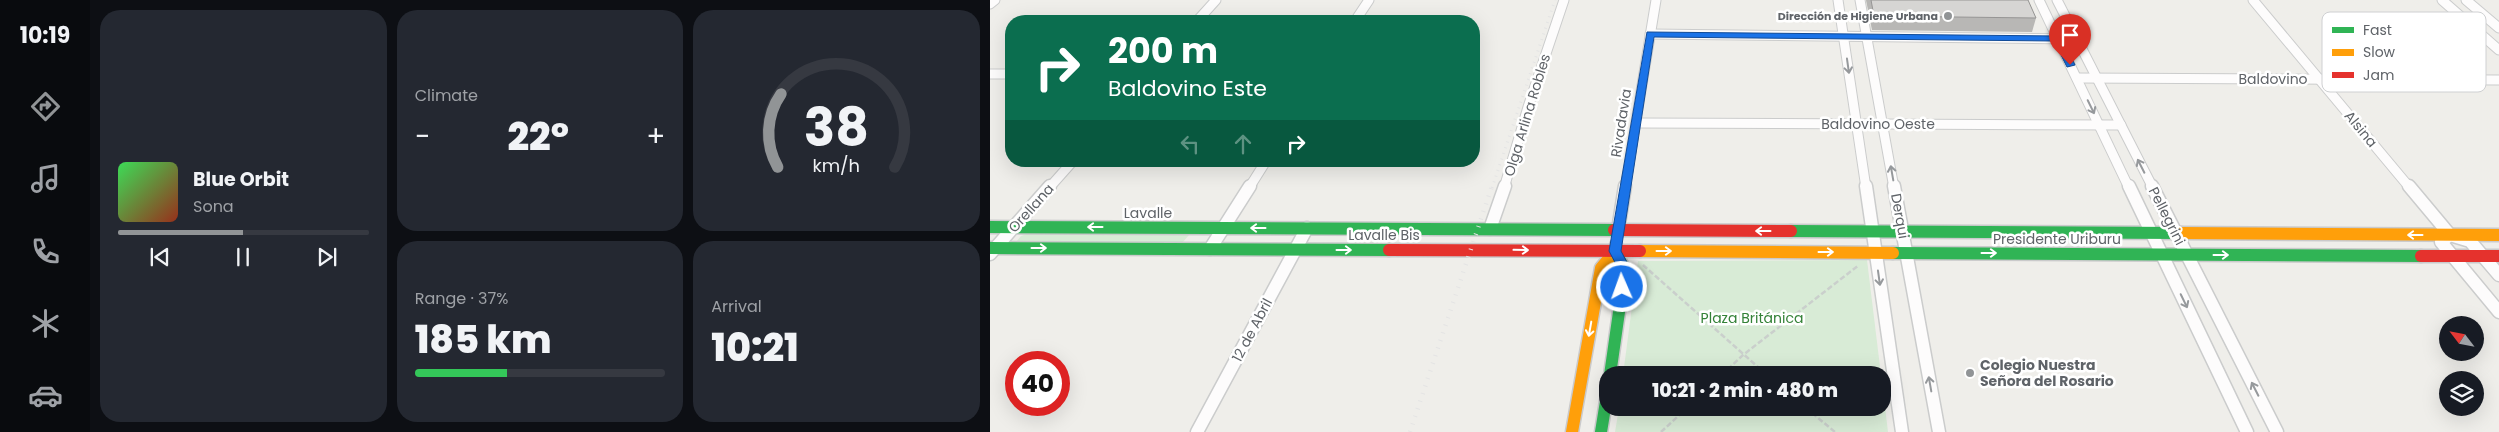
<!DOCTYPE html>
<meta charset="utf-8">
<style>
:root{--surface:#171b24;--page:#242831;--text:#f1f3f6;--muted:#9ea1a6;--line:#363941;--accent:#919496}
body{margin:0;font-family:Poppins,sans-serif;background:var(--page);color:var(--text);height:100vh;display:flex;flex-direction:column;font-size:19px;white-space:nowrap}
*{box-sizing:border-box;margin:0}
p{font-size:16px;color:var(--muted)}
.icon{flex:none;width:28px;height:28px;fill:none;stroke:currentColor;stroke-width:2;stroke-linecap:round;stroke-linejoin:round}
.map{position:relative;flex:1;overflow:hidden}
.panel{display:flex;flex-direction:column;gap:10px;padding:10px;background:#0d0f14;width:900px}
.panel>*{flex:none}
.top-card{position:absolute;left:15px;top:15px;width:475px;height:152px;border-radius:20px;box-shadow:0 5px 20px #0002;background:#0b6e4f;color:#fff;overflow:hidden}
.needle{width:32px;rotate:302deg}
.buttons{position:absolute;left:1449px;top:316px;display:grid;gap:10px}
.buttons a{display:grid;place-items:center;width:45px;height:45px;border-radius:50%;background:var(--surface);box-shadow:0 5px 20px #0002;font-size:25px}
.speed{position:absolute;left:15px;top:351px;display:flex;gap:10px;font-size:25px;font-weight:700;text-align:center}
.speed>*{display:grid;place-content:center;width:65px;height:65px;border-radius:50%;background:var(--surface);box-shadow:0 5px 20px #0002;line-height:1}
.speed .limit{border:8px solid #d22;background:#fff;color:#111}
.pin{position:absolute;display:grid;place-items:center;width:42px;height:42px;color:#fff;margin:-51px -21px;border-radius:50% 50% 50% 0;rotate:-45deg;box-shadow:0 0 5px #0007}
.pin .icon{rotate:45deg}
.me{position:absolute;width:55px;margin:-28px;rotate:358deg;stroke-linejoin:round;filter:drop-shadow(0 0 4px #0008)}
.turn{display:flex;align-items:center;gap:18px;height:105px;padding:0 20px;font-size:22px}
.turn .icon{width:65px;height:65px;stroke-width:2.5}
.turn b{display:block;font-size:35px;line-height:42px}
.lanes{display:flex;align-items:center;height:48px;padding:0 20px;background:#0003;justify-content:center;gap:25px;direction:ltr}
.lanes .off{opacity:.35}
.big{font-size:38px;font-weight:800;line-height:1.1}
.panel .widget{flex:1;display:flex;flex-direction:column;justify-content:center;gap:8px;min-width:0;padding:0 18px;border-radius:20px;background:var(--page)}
.panel .dial{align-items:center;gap:0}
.dial svg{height:130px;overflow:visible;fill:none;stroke:var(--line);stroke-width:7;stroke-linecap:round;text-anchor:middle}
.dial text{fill:var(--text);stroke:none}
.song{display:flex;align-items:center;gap:15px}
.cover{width:60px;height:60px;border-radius:8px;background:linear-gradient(135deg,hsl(130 70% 55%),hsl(10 70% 35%))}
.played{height:5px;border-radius:2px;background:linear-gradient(90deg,var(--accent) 50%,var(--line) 50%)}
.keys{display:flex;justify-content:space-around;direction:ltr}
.heat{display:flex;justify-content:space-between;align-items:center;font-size:28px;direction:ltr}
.charge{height:8px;border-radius:4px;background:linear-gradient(90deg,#34c759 37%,var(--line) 0)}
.panel .tiles{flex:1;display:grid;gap:10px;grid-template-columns:repeat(3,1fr)}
.widget:first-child{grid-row:span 2}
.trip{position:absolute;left:609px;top:366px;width:292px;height:50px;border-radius:20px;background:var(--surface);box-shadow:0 5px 20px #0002;font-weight:800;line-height:50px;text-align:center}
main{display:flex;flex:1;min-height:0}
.menu{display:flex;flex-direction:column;width:90px;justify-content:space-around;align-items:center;background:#090b0e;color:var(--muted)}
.menu .icon{width:35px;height:35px}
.menu .current{color:var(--accent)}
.menu b{font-size:22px;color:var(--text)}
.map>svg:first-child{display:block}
.green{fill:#d8ebd6}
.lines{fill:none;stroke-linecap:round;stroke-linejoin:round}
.street-far1-casing{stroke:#cbcccc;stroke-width:11}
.street-casing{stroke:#cbcccc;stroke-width:15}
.fast-casing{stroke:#cacacb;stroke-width:15}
.slow-casing{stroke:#cacacb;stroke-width:15}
.jam-casing{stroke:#cacacb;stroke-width:15}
.path{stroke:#cacfcc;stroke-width:2.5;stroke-dasharray:5.5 2.5;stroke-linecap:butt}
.street-far1{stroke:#fdfcfc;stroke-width:9}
.street{stroke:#fdfcfc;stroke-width:12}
.fast{stroke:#30b455;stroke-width:12}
.slow{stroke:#ff9f0a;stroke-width:12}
.jam{stroke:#e5322d;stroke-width:12}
.rail-far1{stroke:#e4e4e4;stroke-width:3;stroke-dasharray:1 5;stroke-linecap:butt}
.rail{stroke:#e4e4e4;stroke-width:4.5;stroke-dasharray:1 7;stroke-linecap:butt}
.wall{fill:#b8b7b5}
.building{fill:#d6d5d3;stroke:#969594}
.oneway{stroke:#96999c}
.oneway2{stroke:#fff}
.route{fill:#1a73e8;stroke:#114b97}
.poi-dot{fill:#919496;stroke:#fff;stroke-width:2}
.labels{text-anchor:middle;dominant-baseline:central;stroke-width:5;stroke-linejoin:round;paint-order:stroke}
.far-poi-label{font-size:11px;font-weight:bold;fill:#5f6368;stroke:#fff;text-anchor:end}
.street-label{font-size:14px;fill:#5f6368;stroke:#fff}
.park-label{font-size:14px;fill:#348238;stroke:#fff}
.poi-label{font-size:14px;font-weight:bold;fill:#5f6368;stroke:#fff;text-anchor:start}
.key{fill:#fff;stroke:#cfd0d2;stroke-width:1}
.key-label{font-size:14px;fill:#5f6368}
</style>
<main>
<nav class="menu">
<b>10:19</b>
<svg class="icon current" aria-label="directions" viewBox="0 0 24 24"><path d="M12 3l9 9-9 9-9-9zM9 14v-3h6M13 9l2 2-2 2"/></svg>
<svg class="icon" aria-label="music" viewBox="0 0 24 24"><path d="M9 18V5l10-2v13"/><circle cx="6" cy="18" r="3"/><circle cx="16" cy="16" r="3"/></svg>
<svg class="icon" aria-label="phone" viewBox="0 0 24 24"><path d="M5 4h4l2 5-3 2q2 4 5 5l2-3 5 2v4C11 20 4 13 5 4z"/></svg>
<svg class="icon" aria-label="climate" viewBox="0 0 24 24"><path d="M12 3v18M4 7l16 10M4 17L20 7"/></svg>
<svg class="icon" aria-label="car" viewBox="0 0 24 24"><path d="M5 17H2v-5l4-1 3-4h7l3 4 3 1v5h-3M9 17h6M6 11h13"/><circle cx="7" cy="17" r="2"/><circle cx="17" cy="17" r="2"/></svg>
</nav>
<section class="panel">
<div class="tiles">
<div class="widget">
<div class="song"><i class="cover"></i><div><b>Blue Orbit</b><p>Sona</p></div></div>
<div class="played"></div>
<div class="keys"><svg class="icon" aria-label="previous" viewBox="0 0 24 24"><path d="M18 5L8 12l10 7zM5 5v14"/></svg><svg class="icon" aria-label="pause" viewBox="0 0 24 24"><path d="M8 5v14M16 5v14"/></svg><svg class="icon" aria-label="next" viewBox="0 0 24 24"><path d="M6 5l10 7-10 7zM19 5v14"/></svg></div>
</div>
<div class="widget"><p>Climate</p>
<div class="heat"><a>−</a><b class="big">22°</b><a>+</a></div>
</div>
<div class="widget dial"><svg viewBox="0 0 100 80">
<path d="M14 69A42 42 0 1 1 86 69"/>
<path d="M14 69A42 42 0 0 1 16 24" stroke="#919496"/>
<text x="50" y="56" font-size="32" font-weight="700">38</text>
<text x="50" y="72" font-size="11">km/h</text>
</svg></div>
<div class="widget"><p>Range · 37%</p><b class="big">185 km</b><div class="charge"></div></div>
<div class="widget"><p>Arrival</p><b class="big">10:21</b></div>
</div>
</section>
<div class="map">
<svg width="1509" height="432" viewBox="0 0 1509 432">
<rect width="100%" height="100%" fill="#efeeea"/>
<g class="green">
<polygon points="40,233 198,234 199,235 192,243 26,242 31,236"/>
<polygon points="877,260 891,375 633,375 648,261"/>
<polygon points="893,390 898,432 625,432 629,408 892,408"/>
</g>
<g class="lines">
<defs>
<g id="street-far1">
<polyline points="848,0 876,188"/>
<polyline points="870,0 904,188"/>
<polyline points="1049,0 1139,188"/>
<polyline points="1067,0 1163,188"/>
<polyline points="1263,0 1420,188"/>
<polyline points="1452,0 1509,50"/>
<polyline points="1476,0 1509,28"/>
<polyline points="0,4 5,0"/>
<polyline points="207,21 226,0"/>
<polyline points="365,21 379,0"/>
<polyline points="660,34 1087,39"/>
<polyline points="0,74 21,74"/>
<polyline points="1087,78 1509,80"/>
<polyline points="646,123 1131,125"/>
<polyline points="59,188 83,161"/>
<polyline points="259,188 276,161"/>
<polyline points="514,188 538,107 574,0"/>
<polyline points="635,188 666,0"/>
</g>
<g id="street">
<polyline points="876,186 912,432"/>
<polyline points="904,186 949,432"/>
<polyline points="1139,186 1257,432"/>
<polyline points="1162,186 1287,432"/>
<polyline points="1419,186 1460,235 1480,241 1509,275"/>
<polyline points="500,229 515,186"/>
<polyline points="628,230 635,186"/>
<polyline points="1460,235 1451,242 1509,312"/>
<polyline points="220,249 260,186"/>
<polyline points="0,254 60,186"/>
<polyline points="207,432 317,228"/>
</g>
<g id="fast">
<polyline points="0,227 624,230"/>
<polyline points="801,231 1191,233"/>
<polyline points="0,248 399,250"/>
<polyline points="903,253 1431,256"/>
<polyline points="620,375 635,270 625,251"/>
<polyline points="611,432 618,389"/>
</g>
<g id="slow">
<polyline points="1191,233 1509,235"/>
<polyline points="650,251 903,253"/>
<polyline points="582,432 611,268 625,251 626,245"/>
</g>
<g id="jam">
<polyline points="624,230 801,231"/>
<polyline points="399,250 650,251"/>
<polyline points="1431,256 1509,256"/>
</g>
</defs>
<use href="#street-far1" class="street-far1-casing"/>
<use href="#street" class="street-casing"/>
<use href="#fast" class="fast-casing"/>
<use href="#slow" class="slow-casing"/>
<use href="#jam" class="jam-casing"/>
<g class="path">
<polyline points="653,265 777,375"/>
<polyline points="732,375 753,355 869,265"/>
<polyline points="816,408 845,432"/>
<polyline points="671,432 697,408"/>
</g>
<use href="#street-far1" class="street-far1"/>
<use href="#street" class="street"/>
<use href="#fast" class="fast"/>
<use href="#slow" class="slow"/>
<use href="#jam" class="jam"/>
<polyline class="rail-far1" points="502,188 565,0"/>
<polyline class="rail" points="420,432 502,186"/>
</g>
<polygon class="wall" points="876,0 1038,0 1046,18 1042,32 882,30"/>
<polygon class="building" points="881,0 1038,0 1046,18 884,16"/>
<defs><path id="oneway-shaft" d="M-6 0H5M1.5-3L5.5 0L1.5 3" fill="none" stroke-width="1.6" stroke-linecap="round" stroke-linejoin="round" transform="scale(1.25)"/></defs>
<g class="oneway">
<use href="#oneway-shaft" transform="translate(858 66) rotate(82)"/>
<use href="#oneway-shaft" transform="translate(1101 107) rotate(64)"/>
<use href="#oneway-shaft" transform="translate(1151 166) rotate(-117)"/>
<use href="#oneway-shaft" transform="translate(902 173) rotate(-100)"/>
<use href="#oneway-shaft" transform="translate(889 278) rotate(82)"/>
<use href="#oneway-shaft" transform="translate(1194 301) rotate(64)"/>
<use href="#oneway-shaft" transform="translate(940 384) rotate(-100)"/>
<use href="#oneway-shaft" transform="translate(1265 389) rotate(-117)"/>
</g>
<g class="oneway2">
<use href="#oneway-shaft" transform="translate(105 227) rotate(-180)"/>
<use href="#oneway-shaft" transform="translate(268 228) rotate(-180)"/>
<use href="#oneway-shaft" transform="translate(773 231) rotate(-180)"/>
<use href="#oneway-shaft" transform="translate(1425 235) rotate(-180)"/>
<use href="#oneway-shaft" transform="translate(49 248)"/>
<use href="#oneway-shaft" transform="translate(354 250)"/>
<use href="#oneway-shaft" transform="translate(531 250) rotate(1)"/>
<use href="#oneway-shaft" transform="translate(674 251)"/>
<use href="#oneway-shaft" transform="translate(836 252)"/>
<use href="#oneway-shaft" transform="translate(999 253)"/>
<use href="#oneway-shaft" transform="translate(1231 255)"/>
<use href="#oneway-shaft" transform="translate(600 329) rotate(100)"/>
</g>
<polygon class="route" points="657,32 1068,36 1072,38 1085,65 1077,67 1064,41 664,37 631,251 641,270 638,287 632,292 626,287 629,270 619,251"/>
<g class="poi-dot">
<circle cx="958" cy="16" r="5"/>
<circle cx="980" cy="373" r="5"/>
</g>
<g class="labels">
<g class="far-poi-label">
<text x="948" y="16">Dirección de Higiene Urbana</text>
</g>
<g class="street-label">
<text x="1283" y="79">Baldovino</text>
<text transform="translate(537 115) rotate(-73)">Olga Arlina Robles</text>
<text transform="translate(631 123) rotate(-81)">Rivadavia</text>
<text x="888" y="124">Baldovino Oeste</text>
<text transform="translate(1371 129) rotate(50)">Alsina</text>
<text transform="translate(41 208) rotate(-48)">Orellana</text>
<text x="158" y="213">Lavalle</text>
<text transform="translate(910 216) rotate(80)">Derqui</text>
<text transform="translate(1177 216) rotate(63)">Pellegrini</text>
<text x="394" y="235">Lavalle Bis</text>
<text x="1067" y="239">Presidente Uriburu</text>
<text transform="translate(262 330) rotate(-62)">12 de Abril</text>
</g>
<g class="park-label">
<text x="762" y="318">Plaza Británica</text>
</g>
<g class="poi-label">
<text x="990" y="365">Colegio Nuestra<tspan x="990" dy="16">Señora del Rosario</tspan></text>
</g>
</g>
<rect x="1332" y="12" width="164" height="80" rx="8" class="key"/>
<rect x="1342" y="27" width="22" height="6" fill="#30b455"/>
<rect x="1342" y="49" width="22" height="7" fill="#ff9f0a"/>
<rect x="1342" y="72" width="22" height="6" fill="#e5322d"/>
<g class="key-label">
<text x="1373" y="35">Fast</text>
<text x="1373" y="57">Slow</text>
<text x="1373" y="80">Jam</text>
</g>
</svg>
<div class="buttons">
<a><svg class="needle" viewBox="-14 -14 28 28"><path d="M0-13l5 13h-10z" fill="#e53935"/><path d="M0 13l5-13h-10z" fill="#9ea1a6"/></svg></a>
<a><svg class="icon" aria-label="layers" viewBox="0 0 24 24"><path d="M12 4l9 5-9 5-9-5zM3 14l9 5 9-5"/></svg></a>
</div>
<div class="speed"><div class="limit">40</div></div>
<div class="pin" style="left:1080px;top:65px;background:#d93025"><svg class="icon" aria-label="arrive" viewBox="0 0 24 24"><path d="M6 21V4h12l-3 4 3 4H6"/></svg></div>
<svg class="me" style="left:632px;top:287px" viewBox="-20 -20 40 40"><circle r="17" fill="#1a73e8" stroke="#fff" stroke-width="3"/><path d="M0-11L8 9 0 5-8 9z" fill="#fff"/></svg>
<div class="trip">10:21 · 2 min · 480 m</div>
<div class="top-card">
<div class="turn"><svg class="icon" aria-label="right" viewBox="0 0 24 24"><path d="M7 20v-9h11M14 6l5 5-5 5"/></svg><div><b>200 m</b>Baldovino Este</div></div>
<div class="lanes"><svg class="icon off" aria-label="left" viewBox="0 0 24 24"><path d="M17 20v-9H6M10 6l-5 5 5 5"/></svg><svg class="icon off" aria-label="ahead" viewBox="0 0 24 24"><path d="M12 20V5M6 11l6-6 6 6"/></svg><svg class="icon" aria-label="right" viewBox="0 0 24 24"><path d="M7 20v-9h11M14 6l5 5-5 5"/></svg></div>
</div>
</div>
</main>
